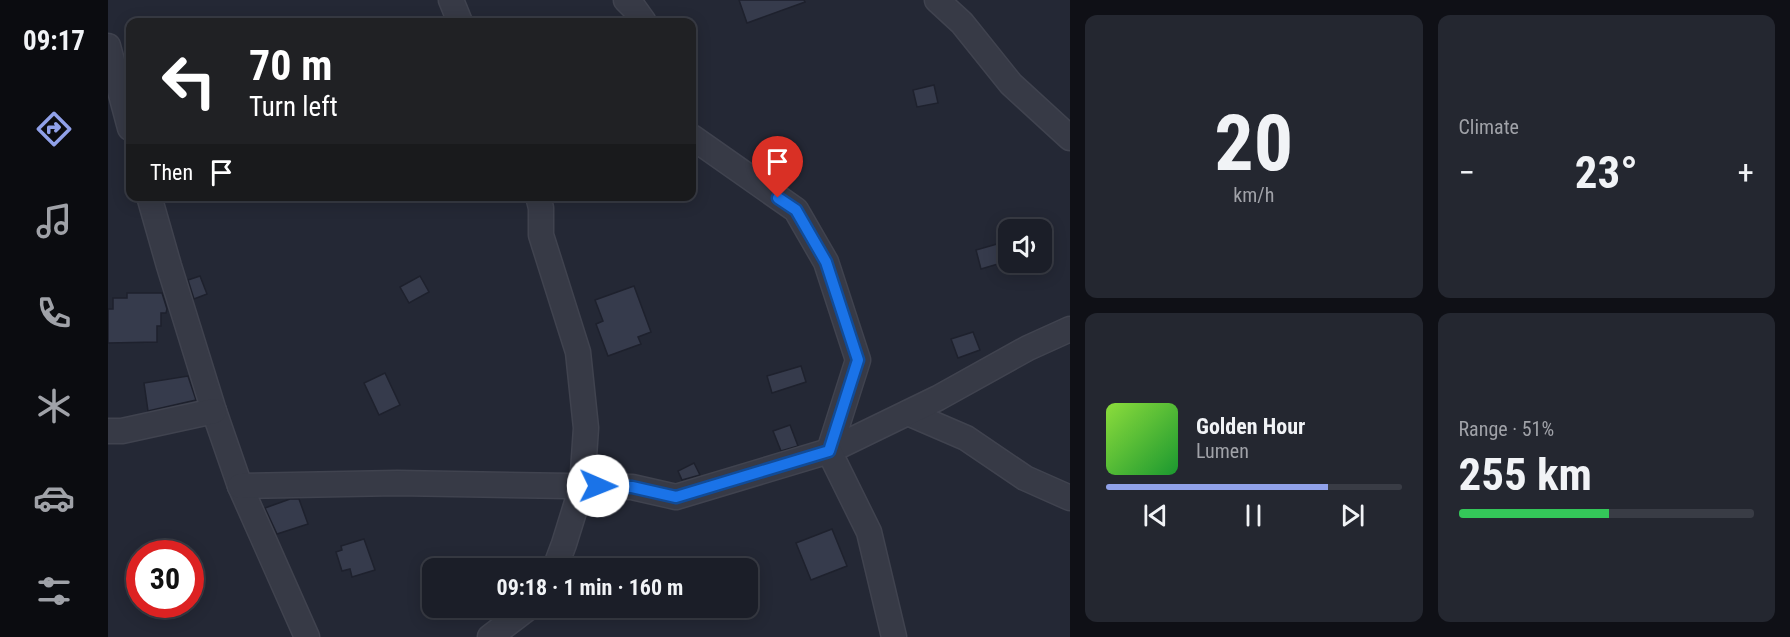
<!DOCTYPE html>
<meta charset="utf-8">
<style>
:root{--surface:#1b1e28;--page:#242730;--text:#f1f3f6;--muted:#a0a2a8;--line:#393c45;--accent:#90a1e9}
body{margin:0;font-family:"Roboto Condensed",sans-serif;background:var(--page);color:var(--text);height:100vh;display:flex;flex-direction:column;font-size:22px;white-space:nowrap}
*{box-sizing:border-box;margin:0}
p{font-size:20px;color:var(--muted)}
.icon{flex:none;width:33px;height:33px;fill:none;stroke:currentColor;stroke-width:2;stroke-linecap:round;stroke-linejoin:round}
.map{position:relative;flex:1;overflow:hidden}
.drawer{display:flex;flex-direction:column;gap:15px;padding:15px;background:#0f1016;width:720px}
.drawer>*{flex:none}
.top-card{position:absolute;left:18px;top:18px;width:570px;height:183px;border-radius:12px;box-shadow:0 3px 15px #0003,0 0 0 2px var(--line);background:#202124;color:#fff;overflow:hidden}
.fabs{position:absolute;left:890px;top:219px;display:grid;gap:12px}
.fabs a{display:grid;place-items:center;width:54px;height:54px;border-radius:12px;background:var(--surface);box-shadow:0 3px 15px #0003,0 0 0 2px var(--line);font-size:30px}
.speed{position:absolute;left:18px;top:540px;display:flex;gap:12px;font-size:30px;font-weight:700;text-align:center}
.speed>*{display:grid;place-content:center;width:78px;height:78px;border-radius:50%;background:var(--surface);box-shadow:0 3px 15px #0003,0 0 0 2px var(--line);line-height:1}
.speed .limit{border:9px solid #d22;background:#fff;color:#111}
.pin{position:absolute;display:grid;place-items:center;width:51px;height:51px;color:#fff;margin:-62px -26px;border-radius:50% 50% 50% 0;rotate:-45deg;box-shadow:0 0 6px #0007}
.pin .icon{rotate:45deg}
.me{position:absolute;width:66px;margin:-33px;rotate:91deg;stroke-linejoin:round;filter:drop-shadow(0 0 4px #0008)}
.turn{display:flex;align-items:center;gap:21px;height:126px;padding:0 24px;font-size:27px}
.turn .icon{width:78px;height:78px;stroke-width:2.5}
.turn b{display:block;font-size:42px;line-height:51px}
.then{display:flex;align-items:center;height:57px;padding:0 24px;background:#0003;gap:12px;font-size:22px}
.big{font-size:45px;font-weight:700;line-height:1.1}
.drawer .card{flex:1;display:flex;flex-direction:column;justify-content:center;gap:9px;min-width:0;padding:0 21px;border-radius:12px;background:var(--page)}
.drawer .dial{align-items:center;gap:0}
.dial b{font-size:78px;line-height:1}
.song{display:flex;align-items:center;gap:18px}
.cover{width:72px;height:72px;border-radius:9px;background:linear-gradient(135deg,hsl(90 70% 55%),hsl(130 70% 35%))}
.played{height:6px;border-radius:3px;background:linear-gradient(90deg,var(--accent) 75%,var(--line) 75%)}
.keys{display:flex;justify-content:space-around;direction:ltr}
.heat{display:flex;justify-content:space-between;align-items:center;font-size:33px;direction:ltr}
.charge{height:9px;border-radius:4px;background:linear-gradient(90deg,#34c759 51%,var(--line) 0)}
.drawer .tiles{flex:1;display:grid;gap:15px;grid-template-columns:repeat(2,1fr)}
.trip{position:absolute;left:314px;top:558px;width:336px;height:60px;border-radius:12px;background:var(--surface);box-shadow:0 3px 15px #0003,0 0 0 2px var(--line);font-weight:700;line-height:60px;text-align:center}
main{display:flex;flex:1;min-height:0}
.dock{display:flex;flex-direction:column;width:108px;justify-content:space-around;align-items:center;background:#0b0c10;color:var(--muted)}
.dock .icon{width:42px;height:42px}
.dock .current{color:var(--accent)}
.dock b{font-size:27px;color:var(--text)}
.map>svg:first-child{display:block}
.building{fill:#363b4c;stroke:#1e212d;stroke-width:1.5}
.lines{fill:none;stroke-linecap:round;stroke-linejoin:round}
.minor-casing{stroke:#40434f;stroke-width:27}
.minor{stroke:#373a46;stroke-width:24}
.route-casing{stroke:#114b97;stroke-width:15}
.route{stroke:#1a73e8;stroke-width:10}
</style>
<main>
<nav class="dock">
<b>09:17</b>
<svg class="icon current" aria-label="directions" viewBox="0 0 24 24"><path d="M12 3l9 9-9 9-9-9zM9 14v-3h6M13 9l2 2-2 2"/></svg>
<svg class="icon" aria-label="music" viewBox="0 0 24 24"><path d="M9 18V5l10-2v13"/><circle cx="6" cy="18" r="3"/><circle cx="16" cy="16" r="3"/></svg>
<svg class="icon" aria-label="phone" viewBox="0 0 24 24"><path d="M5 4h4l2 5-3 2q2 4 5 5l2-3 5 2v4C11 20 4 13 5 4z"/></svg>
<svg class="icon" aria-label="climate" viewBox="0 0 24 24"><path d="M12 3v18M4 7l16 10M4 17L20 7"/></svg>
<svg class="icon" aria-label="car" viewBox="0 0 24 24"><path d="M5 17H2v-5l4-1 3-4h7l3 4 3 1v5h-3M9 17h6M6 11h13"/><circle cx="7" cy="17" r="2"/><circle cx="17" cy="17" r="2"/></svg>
<svg class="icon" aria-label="filters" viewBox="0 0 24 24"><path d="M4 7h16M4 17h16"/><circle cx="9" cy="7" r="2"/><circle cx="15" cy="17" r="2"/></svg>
</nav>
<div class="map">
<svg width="962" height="637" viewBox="0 0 962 637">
<rect width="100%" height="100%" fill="#242835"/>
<g class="building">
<polygon points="631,0 696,0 697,2 639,23"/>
<polygon points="826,85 830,103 809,107 805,90"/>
<polygon points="896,242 900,254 900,261 873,269 868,250"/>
<polygon points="92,276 99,294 86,299 80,280"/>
<polygon points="312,276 321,292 301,303 292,287"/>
<polygon points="526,286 543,332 530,337 533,344 500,356 488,324 495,321 487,300"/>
<polygon points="19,293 54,293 59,309 58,313 53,313 53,326 49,326 49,342 0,343 0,309 5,309 5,298 19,298"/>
<polygon points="865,332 872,350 850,358 843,339"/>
<polygon points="693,366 698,382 664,393 659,376"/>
<polygon points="277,373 292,405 271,415 256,383"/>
<polygon points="80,376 88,400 40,411 36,383"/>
<polygon points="682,425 690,446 673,451 665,431"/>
<polygon points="586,463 592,475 574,480 570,471"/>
<polygon points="182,499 191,499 200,524 169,534 157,508"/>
<polygon points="724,529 739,566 703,580 688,543"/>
<polygon points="256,539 267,570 244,577 242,569 234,571 228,552 234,550 233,546"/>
</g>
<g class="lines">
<defs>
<g id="minor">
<polyline points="343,0 352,22"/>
<polyline points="518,0 526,8 536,22"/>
<polyline points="829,0 854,23 903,84 962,138"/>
<polyline points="0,46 22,128"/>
<polyline points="584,137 688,210 718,262 750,360 721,451"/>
<polyline points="41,196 61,266 106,411 132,486 199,637"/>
<polyline points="430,196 433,208 433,235 470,352 478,428 474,486 456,544 447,568"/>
<polyline points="800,413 858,438 917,478 962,498"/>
<polyline points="0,431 14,431 106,411"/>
<polyline points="721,451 830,398 920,348 962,329"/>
<polyline points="132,486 289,483 524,487 568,497 721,451 761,532 786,637"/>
<polyline points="382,637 420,608"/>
</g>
</defs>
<use href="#minor" class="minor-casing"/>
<use href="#minor" class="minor"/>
</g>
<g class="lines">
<defs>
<polyline id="route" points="490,486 524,487 568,497 721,451 750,360 718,262 688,210 670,198"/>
</defs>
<use href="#route" class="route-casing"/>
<use href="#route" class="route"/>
</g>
</svg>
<div class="fabs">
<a><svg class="icon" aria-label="sound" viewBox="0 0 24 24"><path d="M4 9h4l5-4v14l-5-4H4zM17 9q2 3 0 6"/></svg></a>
</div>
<div class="speed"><div class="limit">30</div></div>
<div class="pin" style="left:670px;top:198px;background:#d93025"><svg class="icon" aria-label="arrive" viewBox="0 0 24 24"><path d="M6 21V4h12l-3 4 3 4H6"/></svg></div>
<svg class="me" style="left:490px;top:486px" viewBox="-20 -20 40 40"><circle r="19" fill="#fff"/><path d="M0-13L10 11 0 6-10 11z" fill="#1a73e8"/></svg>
<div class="trip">09:18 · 1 min · 160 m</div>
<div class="top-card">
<div class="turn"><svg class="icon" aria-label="left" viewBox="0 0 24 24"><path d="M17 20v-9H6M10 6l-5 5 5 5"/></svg><div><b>70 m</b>Turn left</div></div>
<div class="then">Then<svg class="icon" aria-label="arrive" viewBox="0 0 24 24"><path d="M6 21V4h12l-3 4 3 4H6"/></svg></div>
</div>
</div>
<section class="drawer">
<div class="tiles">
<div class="card dial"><b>20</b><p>km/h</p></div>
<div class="card"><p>Climate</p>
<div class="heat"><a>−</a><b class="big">23°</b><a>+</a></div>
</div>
<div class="card">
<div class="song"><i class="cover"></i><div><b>Golden Hour</b><p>Lumen</p></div></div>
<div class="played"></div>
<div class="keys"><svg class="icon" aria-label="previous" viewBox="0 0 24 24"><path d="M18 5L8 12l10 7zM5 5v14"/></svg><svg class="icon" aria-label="pause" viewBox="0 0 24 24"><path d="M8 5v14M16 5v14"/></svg><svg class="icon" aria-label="next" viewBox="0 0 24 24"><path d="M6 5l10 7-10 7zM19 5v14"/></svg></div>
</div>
<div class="card"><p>Range · 51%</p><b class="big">255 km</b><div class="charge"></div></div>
</div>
</section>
</main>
